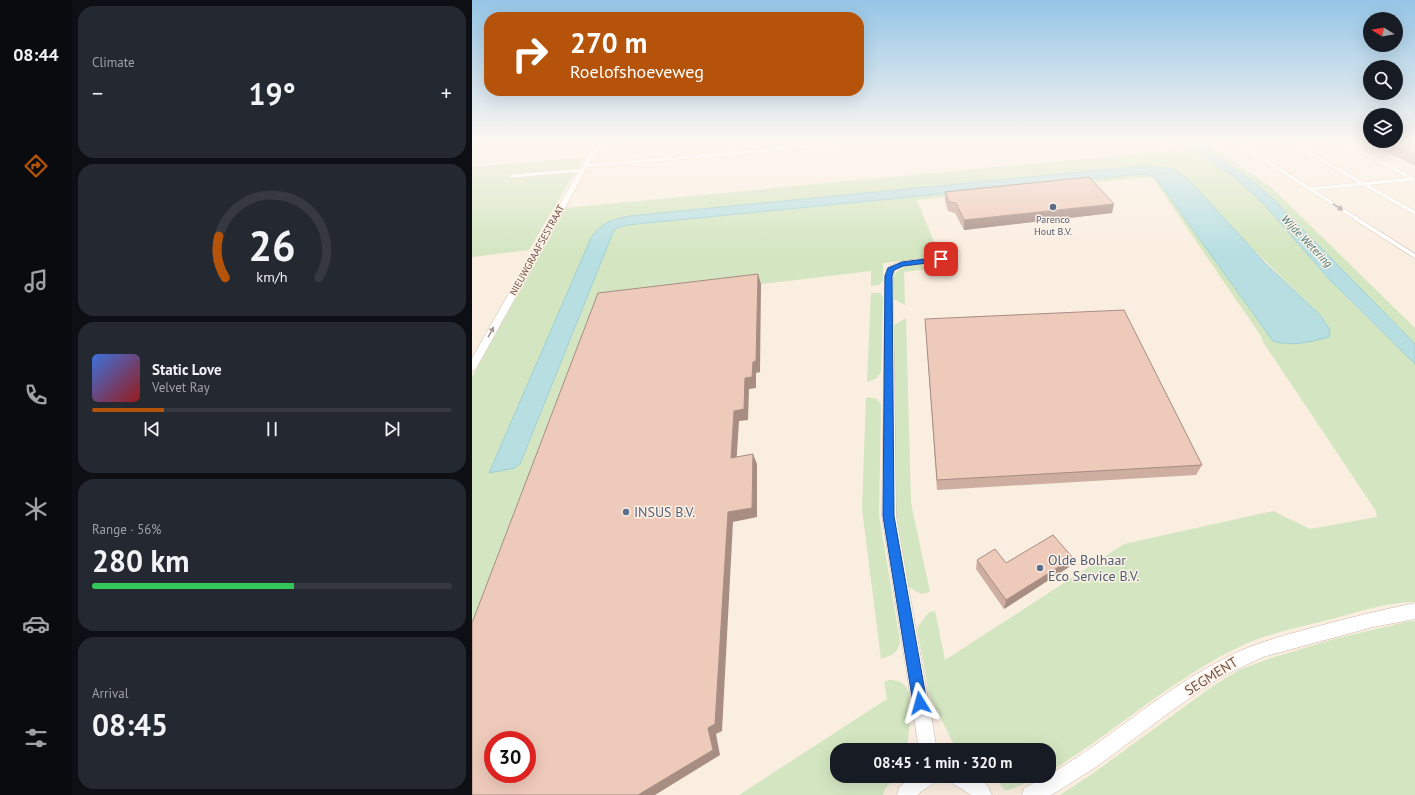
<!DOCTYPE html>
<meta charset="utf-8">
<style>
:root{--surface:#171b24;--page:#242831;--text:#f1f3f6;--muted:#9ea1a6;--line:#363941;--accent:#b45309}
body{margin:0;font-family:"PT Sans",sans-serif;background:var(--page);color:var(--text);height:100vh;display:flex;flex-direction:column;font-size:15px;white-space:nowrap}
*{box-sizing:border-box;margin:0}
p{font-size:13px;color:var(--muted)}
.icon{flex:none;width:22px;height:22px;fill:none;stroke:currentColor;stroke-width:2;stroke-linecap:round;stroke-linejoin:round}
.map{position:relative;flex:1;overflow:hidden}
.details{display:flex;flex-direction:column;gap:6px;padding:6px;background:#0d0f14;width:400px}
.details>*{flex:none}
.hud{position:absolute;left:12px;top:12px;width:380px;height:84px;border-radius:16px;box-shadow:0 4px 16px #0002;background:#b45309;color:#fff;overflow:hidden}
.needle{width:26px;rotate:281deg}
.buttons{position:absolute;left:891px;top:12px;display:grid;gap:8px}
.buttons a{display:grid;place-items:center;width:40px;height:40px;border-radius:50%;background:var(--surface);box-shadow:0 4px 16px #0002;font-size:20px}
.speed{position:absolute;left:12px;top:731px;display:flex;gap:8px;font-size:20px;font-weight:700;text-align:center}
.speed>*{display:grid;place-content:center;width:52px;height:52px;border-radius:50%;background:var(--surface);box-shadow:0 4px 16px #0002;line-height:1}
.speed .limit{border:6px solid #d22;background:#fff;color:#111}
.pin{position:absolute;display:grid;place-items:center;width:34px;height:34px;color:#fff;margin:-17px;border-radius:8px;box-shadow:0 2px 6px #0006}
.me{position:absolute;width:44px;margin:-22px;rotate:352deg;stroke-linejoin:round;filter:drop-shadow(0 0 3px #0008)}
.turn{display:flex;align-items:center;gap:14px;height:84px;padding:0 20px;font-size:18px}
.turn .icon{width:52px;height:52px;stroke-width:2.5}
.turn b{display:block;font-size:28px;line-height:34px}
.big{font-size:30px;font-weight:700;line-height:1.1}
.details .tile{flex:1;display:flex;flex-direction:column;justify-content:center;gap:6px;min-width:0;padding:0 14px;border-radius:16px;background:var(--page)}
.details .dial{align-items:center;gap:0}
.dial svg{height:104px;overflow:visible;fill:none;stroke:var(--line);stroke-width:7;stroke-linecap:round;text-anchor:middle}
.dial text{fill:var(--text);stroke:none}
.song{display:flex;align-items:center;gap:12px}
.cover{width:48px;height:48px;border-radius:6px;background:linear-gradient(135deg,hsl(220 70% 55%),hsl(0 70% 35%))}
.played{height:4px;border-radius:2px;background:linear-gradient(90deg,var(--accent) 20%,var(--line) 20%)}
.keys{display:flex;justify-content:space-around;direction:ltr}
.heat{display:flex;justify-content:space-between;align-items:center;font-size:22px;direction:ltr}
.charge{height:6px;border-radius:3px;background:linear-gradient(90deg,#34c759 56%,var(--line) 0)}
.trip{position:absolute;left:358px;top:743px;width:226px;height:40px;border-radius:16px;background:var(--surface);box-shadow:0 4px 16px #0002;font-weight:700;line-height:40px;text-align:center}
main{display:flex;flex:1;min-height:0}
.menu{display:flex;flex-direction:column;width:72px;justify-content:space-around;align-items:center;background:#090b0e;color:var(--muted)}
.menu .icon{width:28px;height:28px}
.menu .current{color:var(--accent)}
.menu b{font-size:18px;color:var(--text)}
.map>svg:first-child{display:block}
.green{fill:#d3e6c1;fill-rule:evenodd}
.water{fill:#b7dfe2;stroke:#9ecfd3}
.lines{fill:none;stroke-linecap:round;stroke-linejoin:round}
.service-far1-casing{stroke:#ccb7ab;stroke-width:4}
.service-casing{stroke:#ccb7ab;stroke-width:5}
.minor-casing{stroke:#ccb7ab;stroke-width:1}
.service-far1{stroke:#fff;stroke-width:3.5}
.service{stroke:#fff;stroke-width:4}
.minor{fill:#fff;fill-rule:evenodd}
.wall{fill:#cdaea0}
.shaded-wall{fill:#a78d82}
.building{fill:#eecaba;stroke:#a78d82;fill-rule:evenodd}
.oneway{fill:#a99892}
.route{fill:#1a73e8;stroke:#114b97}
.service-dot{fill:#5c6f8a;stroke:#fef2e6;stroke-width:1.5}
.labels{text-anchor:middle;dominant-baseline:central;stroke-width:3;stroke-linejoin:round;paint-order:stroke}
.far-service-label{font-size:10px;fill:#4e5e75;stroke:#fef2e6}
.far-street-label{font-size:10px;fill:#6f534a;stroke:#fef2e6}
.far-water-label{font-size:11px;font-style:italic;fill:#42777b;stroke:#fef2e6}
.near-service-label{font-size:14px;fill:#4e5e75;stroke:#fef2e6;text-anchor:start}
.near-street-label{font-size:14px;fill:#6f534a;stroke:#fef2e6}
</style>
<main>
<nav class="menu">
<b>08:44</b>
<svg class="icon current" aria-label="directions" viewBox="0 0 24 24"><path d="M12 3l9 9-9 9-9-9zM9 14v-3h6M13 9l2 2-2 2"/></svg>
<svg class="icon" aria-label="music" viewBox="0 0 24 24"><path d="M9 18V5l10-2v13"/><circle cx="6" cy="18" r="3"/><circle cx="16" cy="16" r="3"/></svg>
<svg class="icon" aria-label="phone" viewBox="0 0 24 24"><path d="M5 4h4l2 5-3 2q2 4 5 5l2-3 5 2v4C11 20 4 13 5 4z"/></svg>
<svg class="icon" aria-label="climate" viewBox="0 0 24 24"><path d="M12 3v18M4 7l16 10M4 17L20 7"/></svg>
<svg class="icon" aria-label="car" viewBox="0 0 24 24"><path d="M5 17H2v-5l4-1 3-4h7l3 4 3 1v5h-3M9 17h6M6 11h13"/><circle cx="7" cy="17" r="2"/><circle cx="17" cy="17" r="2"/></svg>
<svg class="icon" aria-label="filters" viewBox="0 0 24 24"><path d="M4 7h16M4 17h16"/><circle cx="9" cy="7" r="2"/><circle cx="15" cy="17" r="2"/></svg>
</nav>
<section class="details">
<div class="tile"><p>Climate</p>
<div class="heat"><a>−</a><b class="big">19°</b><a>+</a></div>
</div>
<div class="tile dial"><svg viewBox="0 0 100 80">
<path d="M14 69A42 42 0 1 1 86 69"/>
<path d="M14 69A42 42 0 0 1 9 37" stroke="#b45309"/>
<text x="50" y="56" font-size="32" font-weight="700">26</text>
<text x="50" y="72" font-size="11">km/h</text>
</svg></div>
<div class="tile">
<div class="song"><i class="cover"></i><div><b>Static Love</b><p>Velvet Ray</p></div></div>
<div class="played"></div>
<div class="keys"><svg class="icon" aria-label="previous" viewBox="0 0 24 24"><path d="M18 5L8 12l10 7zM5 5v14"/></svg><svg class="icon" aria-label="pause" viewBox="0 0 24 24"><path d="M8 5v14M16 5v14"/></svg><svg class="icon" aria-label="next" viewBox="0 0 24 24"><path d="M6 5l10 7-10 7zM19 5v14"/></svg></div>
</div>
<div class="tile"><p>Range · 56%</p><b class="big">280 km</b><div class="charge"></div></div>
<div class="tile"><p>Arrival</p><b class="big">08:45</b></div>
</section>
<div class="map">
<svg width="943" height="795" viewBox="0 0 943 795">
<rect width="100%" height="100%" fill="#faeee0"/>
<g class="green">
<path d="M703,141H710C739,160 768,179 792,204C815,228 835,256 858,280C885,309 915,336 943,364V602C915,602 886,612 860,619C829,627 795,633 767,647C698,680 642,733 577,772V750H485L482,745L457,694L445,628L456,613L463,611L473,660L652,544L801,511L838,529L905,517L904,511L791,342L789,336L680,177L445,200L468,257L411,263V281L407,285L399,286V271L132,303L0,669V377L94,208L714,149ZM671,166L700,169L848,315L858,330L683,177L671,174L155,225L142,230L48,464L17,473L119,238C134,223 137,220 158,216Z"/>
<polygon points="723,141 732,141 800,188 943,328 943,344 802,200 764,168"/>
<polygon points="112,157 57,250 0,257 0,167"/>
<path d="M470,262L472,267L432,272L433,305L422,299C422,292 419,280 423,274C428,264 459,263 470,262Z"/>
<polygon points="399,293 408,293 411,297 409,372 405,378 395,382"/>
<polygon points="434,318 439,503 458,592 449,594 437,587 423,507 422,325"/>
<path d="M394,397L405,399L409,405L407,515L428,641C427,653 419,656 409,659L390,509Z"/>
<polygon points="938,621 943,621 943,795 588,795 620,774 741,686 767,670 799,658 862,639"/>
<path d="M417,680C424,680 430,681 434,687C442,697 436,736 435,750H365V776H424L413,789L411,795H267L415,699L412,682Z"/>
<polygon points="521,776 571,776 537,790 533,790"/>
</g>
<g class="water">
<polygon points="710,141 725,142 783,183 802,200 943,344 943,364 857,279 792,204 762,177"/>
<path d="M671,166L700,169L716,179L793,263L848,315L858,330L857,337C839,342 818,347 801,341L683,177L671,174L155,225L148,227L142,230L48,464L43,468L17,473L119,238C129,223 141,219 158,216Z"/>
</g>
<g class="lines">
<defs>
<g id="service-far1">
<polyline points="763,141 885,219"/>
<polyline points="816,141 943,213"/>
<polyline points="869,141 941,179"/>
<polyline points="112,166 401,141"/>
<polyline points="40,176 110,170"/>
<polyline points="839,189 941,179"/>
</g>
<polyline id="service" points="883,218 943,256"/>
<g id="minor">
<polygon points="134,141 141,141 126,151 120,159 5,367 4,369 0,371 0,358 114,158 122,149"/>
<polygon points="469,257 473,259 472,261 432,266 423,270 421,276 424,516 465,750 447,750 410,516 413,276 416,267 430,261"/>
<path d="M943,603V619L901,627L791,657L755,674L735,686L698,712L624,767L586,791L579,795H550L552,788C621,755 676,699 744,663C777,644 807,637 843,627C876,618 909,610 943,603Z"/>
<path d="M439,776H466C462,787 453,786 446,795H425L427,788Z"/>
<path d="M478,776C499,776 511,772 520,795H499L480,783Z"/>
</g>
</defs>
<use href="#service-far1" class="service-far1-casing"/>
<use href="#service" class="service-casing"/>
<use href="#minor" class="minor-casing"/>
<use href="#service-far1" class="service-far1"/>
<use href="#service" class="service"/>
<use href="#minor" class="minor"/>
</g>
<g class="wall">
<polygon points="893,141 943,141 943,166"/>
<polygon points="473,192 640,213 492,230 483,213 476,211 473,201"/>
<polygon points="453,319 730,465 724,475 465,490"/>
<polygon points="505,560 534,563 597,567 532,609 504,569"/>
</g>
<g class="shaded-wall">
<polygon points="642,204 640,213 492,230 492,220"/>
<polygon points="286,274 289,284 288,372 284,373 284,388 277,389 276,420 267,421 264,468 259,458 262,411 273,378"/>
<polygon points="281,454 285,464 285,517 261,522 250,731 244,734 248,755 183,795 166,795 236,728 256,512"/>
<polygon points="601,558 597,567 532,609 534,600"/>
</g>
<g class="building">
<polygon points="916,141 943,141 943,154"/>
<polygon points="617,177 642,204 492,220 484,203 477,202 473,192"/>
<path d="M286,274L284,361L281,362L280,377L273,378L272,409L262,411L259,458L281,454L280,508L256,512L243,724L236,728L241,750L166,795H0V623L126,293ZM21,740H55V774H21Z"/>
<polygon points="652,310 730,465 465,480 453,319"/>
<polygon points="581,535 601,558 534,600 505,560 523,549 534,563"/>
</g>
<defs><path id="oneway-solid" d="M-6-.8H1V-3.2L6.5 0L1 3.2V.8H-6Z"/></defs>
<g class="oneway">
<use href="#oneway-solid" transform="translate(866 207) rotate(33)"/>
<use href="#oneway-solid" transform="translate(19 332) rotate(-61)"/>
</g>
<linearGradient id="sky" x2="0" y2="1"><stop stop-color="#94c5e6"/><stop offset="0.56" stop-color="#fdf7f1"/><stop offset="1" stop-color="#fdf7f1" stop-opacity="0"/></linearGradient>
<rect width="943" height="252" fill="url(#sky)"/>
<polygon class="route" points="469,257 472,259 471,261 431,266 422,270 420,276 422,516 455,703 453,708 448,710 443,708 441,703 411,516 413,276 416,268 430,262"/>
<g class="service-dot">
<circle cx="581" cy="207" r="4"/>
<circle cx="154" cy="512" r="4"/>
<circle cx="568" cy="568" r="4"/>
</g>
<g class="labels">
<g class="far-service-label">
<text x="581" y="219">Parenco<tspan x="581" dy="12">Hout B.V.</tspan></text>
</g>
<g class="far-street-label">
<text transform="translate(65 250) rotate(-61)">NIEUWGRAAFSESTRAAT</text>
</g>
<g class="far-water-label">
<text transform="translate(835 241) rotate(46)">Wijde Wetering</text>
</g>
<g class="near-service-label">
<text x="162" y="512">INSUS B.V.</text>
<text x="576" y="560">Olde Bolhaar<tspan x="576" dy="16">Eco Service B.V.</tspan></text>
</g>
<g class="near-street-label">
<text transform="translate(739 676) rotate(-32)">SEGMENT</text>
</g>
</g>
</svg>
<div class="buttons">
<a><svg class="needle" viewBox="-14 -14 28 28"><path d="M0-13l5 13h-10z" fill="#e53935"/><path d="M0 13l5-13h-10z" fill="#9ea1a6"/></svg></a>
<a><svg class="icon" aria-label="search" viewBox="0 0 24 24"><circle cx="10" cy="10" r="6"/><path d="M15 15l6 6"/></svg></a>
<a><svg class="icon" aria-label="layers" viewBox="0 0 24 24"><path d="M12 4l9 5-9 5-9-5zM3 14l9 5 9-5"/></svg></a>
</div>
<div class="speed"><div class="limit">30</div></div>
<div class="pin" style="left:469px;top:259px;background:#d93025"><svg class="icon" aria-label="arrive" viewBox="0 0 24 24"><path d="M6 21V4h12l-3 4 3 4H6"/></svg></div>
<svg class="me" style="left:448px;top:703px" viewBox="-20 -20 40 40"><path d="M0-17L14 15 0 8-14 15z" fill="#1a73e8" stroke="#fff" stroke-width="4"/></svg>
<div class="trip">08:45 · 1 min · 320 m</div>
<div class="hud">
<div class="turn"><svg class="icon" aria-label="right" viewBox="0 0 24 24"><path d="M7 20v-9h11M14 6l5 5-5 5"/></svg><div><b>270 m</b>Roelofshoeveweg</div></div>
</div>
</div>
</main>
